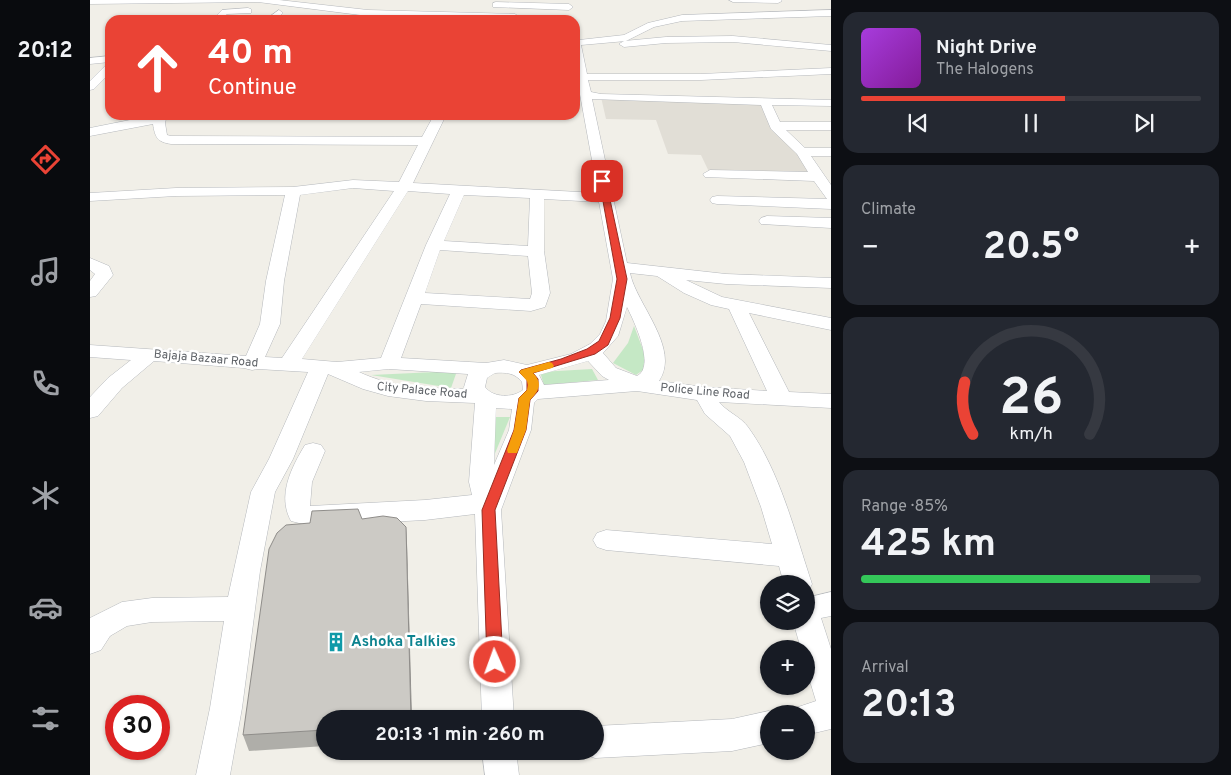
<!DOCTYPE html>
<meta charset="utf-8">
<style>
:root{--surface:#171b24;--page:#242831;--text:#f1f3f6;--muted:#9ea1a6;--line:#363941;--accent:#ea4335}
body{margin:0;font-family:Overpass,sans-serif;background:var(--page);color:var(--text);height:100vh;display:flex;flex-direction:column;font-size:19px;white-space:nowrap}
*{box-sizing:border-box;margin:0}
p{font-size:16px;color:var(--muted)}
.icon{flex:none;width:28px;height:28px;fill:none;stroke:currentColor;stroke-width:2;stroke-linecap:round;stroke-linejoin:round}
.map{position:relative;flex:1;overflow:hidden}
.sheet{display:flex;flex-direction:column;gap:12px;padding:12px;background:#0d0f14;width:400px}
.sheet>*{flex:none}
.top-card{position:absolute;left:15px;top:15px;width:475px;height:105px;border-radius:15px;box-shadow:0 1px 4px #0004;background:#ea4335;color:#fff;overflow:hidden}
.tools{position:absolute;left:670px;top:575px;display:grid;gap:10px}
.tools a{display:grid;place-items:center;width:55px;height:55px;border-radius:50%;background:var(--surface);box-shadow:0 1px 4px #0004;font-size:25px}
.speed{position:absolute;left:15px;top:695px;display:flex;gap:10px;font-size:25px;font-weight:700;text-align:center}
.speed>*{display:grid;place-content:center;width:65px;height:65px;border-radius:50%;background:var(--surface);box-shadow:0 1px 4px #0004;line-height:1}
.speed .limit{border:8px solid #d22;background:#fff;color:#111}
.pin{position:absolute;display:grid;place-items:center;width:42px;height:42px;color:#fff;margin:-21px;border-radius:10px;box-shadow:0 2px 8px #0006}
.me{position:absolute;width:55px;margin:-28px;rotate:358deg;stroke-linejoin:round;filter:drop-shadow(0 0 4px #0008)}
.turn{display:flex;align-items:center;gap:18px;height:105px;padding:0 20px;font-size:22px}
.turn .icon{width:65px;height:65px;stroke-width:2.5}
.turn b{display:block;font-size:35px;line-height:42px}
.big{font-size:38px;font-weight:700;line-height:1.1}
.sheet .widget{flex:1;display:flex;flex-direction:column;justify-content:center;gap:8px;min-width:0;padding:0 18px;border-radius:15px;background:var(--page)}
.sheet .dial{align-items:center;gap:0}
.dial svg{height:130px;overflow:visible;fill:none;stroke:var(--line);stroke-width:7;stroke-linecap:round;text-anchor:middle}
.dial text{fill:var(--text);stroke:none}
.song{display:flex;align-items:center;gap:15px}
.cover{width:60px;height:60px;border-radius:8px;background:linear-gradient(135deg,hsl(280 70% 55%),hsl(290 70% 35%))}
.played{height:5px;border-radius:2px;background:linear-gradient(90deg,var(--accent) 60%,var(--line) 60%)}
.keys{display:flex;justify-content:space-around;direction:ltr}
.heat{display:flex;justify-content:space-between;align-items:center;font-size:28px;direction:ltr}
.charge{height:8px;border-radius:4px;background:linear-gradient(90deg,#34c759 85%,var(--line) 0)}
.trip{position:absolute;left:226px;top:710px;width:288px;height:50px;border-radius:25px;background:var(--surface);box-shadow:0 1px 4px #0004;font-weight:700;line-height:50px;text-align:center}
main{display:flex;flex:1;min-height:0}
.tabs{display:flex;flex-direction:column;width:90px;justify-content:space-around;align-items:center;background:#090b0e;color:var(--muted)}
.tabs .icon{width:35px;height:35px}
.tabs .current{color:var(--accent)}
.tabs b{font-size:22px;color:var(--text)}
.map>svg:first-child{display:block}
.education{fill:#e1ded6}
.green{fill:#c5e8c5}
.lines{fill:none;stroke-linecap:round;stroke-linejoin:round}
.minor-casing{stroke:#b5b8bc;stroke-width:1}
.minor{fill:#fff;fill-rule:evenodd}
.wall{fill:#afaea9}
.shaded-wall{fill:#8f8d8a}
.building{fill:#cccac5;stroke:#8f8d8a}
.route{fill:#ea4335;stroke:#982c22}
.slow{fill:#f59e0b}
.labels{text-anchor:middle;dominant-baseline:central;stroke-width:5;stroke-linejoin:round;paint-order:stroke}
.street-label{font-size:12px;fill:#5f6368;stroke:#fff}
.near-culture-label{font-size:15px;font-weight:bold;fill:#0d838f;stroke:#fff;text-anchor:start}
</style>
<main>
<nav class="tabs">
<b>20:12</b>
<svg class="icon current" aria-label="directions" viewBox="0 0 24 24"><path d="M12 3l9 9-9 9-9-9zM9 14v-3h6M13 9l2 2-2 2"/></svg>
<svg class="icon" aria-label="music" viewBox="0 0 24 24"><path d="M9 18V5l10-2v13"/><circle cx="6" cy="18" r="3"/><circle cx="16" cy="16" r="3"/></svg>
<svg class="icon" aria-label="phone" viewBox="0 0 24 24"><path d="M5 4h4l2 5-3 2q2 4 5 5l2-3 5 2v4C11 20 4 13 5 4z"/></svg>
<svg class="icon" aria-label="climate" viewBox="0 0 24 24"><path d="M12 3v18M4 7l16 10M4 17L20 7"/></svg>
<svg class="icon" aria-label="car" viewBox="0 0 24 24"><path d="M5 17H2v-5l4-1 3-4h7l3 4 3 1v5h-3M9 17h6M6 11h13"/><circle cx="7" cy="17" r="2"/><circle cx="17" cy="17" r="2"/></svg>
<svg class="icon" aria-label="filters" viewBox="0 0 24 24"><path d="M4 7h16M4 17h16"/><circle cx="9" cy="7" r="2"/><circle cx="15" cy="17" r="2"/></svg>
</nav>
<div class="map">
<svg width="741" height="775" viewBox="0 0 741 775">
<rect width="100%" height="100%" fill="#f1efe8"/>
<polygon class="education" points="511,97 675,101 729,177 620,174 611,155 578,154 566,120 516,119"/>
<g class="green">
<polygon points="544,326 555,355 553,370 546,375 523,363 538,343"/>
<polygon points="502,369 508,380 454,385 450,372"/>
<polygon points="367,371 361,388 281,375"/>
<polygon points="399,417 420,417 401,463"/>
</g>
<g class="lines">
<defs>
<g id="minor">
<polygon points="0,0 189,0 278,10 425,14 429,17 425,20 278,16 168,2 0,4"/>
<polygon points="639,0 691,0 692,1 688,3 643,2"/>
<polygon points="406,2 479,4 483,7 479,10 403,7 403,3"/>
<polygon points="158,8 161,9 161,13 137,14 131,20 122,20 132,10"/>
<polygon points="189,10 193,13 185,20 175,20"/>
<path d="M741,10V16L592,21L564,27L536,41L491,45L497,74H611L741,68V74L611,80H498L501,92L511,94L741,100V106L682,105L690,122H741V130H696L715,148H741V156H721L741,185V209L627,204L622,203L620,200L622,197L627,196L737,199L724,181L615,177L613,174L620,170L718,172L707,154L681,129L671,105L502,99L537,263L636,274L741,278V288L636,284L596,280L632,297L741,318V330L659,313L699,392L741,394V408L629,402C637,412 651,417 658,427C690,471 705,533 722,584L718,592L716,593V584H694L689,566L516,550L507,547L503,540L507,533L516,530L682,544L671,507L654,462L640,436L615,414L607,400L547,391L448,399L444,403L441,430L411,510L424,719H392L385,514L335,520L221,526L201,521C187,496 201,468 215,445L223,443L231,445L235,451L222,482L220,506L335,500L382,495L379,482L385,403L336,401L298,396L273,389L238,374L203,459L185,492L170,571L152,708L140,775H106L120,708L134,621L62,622L37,626L20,636L11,650L0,654V618L32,602L62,598L138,597L161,492L179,459L218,372L168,369L162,370L154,368L64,361L32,388L8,416L0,418V397L18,378L41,360L0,357V345L156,356L170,324L176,281L195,195L86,196L0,201V193L86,188L203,187L263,180L309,182L328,145L81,144C67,142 65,137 63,124L0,136V128L65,115H77L75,123L77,135L81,136L332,137L344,115H356L323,183L508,193L485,67V38L489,40L534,35L558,23L592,15ZM263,188L304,191L192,358L175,357L190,324L194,281L210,195ZM318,191L360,194L336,245L291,358L247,362L212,359ZM374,195L440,198L438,246L354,241ZM454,199L509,202L523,279L516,321L510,334L500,344L481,354L437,365L414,360L396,363L311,358L331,304L441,311L455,307L460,293L454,251ZM350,250L438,256L442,293L440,299L335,293ZM540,273L567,276L594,293L621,305L639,309L677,391L614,387L569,381C591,348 546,304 540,273ZM537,307C544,321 566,367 547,376L526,368L513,353L528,336ZM498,361L512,376L519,380L454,385L449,375ZM299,369L378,374L374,387L375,389C339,388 302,388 269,372ZM405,373C416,372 425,373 432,382L433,390C423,398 403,398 395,387L397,378ZM406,408L422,409L419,430L404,465Z"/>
<polygon points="643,36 741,45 741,51 643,42 576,43 534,47 529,44 534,41 576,37"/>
<polygon points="20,56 20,62 0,64 0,58"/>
<polygon points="20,64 20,73 4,89 0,90 0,81 16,65"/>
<polygon points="677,216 741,218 741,228 671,224 669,221 671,218"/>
<polygon points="0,258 19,266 23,275 6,296 0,297 0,281 5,274 0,270"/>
<polygon points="741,592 741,616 731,618 741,649 741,729 716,735 716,714 702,714 705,708 726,701 716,668 716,649 711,649 703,621 716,621 716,598"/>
<polygon points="679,711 685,714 679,714 679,743 642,751 505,758 493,754 492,751 505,751 505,726 642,719"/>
<polygon points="392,751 426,751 429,775 395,775"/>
</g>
</defs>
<use href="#minor" class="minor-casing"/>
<use href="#minor" class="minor"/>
</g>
<polygon class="wall" points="272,519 316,527 317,543 235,719 235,746 159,751 153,735"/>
<polygon class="shaded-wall" points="316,527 317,543 322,719 321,719"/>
<polygon class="building" points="268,509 272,519 293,516 307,518 316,527 321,719 235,719 235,730 153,735 179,549 187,533 196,525 220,523 222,511"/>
<polygon class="route" points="509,179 516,181 537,279 530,318 518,345 505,354 443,373 448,379 448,391 440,400 436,430 405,510 413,662 411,667 405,669 399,667 397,662 392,510 424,430 429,398 437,390 437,380 429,372 431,370 471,359 497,349 509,341 520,318 527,279"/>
<path class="slow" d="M459,362L462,363L464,366L462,368L443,373C453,383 449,391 440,400L436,430L427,453H418L417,450L424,430L429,398L437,390L438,385L437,381L429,372L431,370Z"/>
<defs>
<symbol id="building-bare" viewBox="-9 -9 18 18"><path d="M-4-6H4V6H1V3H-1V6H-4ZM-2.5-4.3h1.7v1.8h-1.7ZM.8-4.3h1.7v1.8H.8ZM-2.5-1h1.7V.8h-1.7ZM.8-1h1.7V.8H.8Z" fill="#0f9aa8" stroke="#fff" stroke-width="2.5" paint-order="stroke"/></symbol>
</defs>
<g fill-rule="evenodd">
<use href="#building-bare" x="232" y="628" width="28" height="28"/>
</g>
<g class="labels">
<g class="street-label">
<text transform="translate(116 359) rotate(5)">Bajaja Bazaar Road</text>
<text transform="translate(332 391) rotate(5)">City Palace Road</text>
<text transform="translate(615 392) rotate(5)">Police Line Road</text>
</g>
<g class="near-culture-label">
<text x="261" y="642">Ashoka Talkies</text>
</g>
</g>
</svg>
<div class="tools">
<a><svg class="icon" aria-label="layers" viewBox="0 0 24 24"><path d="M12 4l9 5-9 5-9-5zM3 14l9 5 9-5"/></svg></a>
<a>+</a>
<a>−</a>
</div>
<div class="speed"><div class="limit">30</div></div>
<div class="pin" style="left:512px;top:181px;background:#d93025"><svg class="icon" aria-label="arrive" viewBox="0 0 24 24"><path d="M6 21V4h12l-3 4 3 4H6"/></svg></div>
<svg class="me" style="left:405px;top:662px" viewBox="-20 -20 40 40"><circle r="17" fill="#ea4335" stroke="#fff" stroke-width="3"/><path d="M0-11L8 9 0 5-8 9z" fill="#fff"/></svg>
<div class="trip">20:13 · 1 min · 260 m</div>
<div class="top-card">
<div class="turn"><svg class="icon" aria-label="ahead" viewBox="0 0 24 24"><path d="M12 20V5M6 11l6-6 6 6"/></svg><div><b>40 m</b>Continue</div></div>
</div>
</div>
<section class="sheet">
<div class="widget">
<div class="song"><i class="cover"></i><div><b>Night Drive</b><p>The Halogens</p></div></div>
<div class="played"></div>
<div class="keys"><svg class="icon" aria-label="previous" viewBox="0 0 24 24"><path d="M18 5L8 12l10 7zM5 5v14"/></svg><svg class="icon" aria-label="pause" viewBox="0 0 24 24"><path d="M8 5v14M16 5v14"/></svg><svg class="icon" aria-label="next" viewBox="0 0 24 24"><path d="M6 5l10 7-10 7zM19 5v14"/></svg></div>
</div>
<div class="widget"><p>Climate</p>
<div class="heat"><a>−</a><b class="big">20.5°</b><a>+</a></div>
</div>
<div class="widget dial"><svg viewBox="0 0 100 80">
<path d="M14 69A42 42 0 1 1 86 69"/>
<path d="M14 69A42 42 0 0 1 9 37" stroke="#ea4335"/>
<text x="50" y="56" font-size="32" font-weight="700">26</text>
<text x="50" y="72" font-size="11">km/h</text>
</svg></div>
<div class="widget"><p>Range · 85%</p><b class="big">425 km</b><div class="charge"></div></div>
<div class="widget"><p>Arrival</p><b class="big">20:13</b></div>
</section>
</main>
